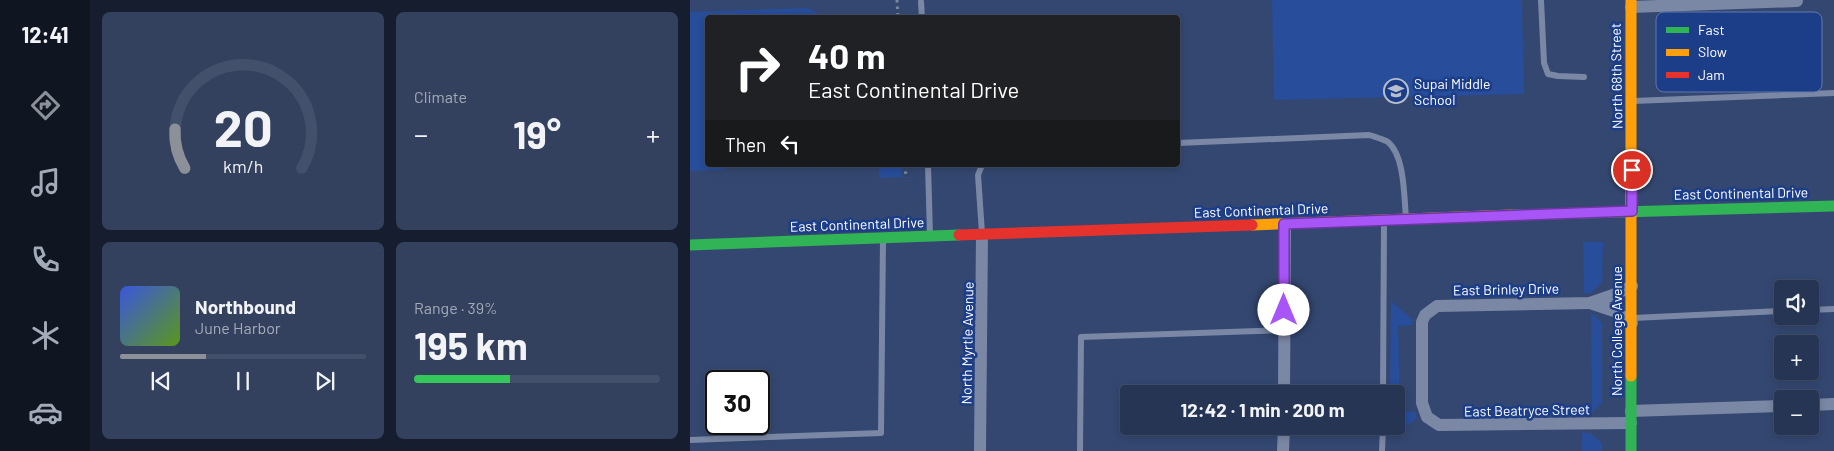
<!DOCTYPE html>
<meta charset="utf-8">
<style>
:root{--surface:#273554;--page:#33405e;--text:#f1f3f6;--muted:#a4abb8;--line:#43506b;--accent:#8c9099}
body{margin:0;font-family:Barlow,sans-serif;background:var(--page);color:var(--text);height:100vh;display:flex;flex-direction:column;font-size:19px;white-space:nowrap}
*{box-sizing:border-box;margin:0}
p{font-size:16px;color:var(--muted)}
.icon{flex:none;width:28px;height:28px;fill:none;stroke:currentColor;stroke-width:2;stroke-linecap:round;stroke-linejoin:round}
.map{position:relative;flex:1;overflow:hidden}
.details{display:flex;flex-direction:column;gap:12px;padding:12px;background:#151d2e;width:600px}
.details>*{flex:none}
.hud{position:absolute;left:15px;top:15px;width:475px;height:152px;border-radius:5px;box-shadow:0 2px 8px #0003,0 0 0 1px var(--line);background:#202124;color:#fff;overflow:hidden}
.buttons{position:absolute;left:1084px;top:280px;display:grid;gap:10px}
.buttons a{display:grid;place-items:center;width:45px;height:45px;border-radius:5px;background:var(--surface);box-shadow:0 2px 8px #0003,0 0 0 1px var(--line);font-size:25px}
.speed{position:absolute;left:15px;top:370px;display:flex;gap:10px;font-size:25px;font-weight:700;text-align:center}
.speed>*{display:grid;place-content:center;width:65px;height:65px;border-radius:50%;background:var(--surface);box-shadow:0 2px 8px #0003,0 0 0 1px var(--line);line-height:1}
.speed .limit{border:2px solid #111;border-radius:8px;background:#fff;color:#111}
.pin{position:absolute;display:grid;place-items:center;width:42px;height:42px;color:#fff;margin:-21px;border:2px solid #fff;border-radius:50%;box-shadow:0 1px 5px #0007}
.me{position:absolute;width:55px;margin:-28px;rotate:0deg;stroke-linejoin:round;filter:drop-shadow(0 0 4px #0008)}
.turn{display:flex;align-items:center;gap:18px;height:105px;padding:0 20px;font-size:22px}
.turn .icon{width:65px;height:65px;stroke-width:2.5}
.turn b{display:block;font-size:35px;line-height:42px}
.then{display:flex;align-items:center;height:48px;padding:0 20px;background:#0003;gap:10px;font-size:19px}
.big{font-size:38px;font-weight:700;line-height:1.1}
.details .widget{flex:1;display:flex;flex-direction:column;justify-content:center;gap:8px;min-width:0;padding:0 18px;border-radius:8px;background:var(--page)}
.details .dial{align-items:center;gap:0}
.dial svg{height:130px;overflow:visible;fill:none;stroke:var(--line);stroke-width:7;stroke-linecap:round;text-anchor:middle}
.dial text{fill:var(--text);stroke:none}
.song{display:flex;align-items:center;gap:15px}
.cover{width:60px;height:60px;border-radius:8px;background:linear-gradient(135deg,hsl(230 70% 55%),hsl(90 70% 35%))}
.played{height:5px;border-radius:2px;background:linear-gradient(90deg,var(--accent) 35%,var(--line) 35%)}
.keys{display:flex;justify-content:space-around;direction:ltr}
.heat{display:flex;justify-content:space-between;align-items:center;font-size:28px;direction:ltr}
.charge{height:8px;border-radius:4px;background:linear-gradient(90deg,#34c759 39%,var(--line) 0)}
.details .tiles{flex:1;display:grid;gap:12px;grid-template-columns:repeat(2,1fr)}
.trip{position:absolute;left:430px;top:385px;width:285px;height:50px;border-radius:5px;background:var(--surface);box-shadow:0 2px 8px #0003,0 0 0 1px var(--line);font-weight:700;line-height:50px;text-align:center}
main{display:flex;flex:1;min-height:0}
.tabs{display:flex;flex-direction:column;width:90px;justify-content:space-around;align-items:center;background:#101522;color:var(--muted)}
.tabs .icon{width:35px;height:35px}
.tabs .selected{color:var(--accent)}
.tabs b{font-size:22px;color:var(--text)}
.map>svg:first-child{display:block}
.green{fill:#284d9a}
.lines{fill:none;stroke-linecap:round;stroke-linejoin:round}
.path{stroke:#7b88a5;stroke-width:3;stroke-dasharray:2.5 4;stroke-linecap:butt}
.lane{stroke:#7b88a5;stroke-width:6}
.street{stroke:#7b88a5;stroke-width:12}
.fast{stroke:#30b455;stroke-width:11}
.slow{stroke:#ff9f0a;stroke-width:11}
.jam{stroke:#e5322d;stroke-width:11}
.route-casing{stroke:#6d37a1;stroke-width:12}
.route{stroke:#a855f7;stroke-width:9}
.labels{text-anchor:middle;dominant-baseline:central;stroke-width:5;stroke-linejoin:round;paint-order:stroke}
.street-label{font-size:14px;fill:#fff;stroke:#1c3e88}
.poi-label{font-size:14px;fill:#fff;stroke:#1c3e88;text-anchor:start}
.key{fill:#1c3e88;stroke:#6078ac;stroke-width:1}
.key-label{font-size:14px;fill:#fff}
</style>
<main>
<nav class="tabs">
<b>12:41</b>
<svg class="icon selected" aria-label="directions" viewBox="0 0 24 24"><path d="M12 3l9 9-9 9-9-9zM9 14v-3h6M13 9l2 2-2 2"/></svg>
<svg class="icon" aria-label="music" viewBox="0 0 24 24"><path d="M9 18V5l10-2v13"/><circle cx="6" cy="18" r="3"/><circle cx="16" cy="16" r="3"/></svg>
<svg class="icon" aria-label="phone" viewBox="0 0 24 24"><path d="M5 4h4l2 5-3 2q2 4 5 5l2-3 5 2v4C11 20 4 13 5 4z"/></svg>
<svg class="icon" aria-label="climate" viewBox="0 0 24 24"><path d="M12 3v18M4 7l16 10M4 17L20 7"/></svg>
<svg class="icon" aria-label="car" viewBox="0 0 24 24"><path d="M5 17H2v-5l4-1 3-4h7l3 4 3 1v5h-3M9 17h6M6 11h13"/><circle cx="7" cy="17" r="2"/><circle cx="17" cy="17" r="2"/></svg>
</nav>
<section class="details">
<div class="tiles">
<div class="widget dial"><svg viewBox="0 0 100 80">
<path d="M14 69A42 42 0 1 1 86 69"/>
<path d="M14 69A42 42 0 0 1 8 45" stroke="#8c9099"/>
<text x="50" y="56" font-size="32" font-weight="700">20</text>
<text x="50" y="72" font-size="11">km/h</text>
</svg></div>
<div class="widget"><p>Climate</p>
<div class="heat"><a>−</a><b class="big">19°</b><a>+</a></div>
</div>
<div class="widget">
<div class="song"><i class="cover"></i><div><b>Northbound</b><p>June Harbor</p></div></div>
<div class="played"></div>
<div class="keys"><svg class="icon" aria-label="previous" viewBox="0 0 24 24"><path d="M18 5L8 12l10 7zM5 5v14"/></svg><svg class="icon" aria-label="pause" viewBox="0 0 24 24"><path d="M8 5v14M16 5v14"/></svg><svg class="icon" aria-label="next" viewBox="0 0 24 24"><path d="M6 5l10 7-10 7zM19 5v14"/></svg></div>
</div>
<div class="widget"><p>Range · 39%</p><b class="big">195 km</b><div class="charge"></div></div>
</div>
</section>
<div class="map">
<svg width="1144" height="451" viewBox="0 0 1144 451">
<rect width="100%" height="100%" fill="#344770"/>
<g class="green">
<polygon points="582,0 832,0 834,94 584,100"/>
<polygon points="118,8 135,17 18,18 18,165 50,165 30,170 0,171 0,12"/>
<polygon points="189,165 211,165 212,177 189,178"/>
<polygon points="893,242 913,242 912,282 901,293 894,293"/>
<polygon points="701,301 723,320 722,325 708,326 710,412 725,412 727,418 700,438 700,426 706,426 706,394 700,394"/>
<polygon points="901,312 912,323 912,403 902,412"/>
<polygon points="892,433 900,433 912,443 912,451 892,451"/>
</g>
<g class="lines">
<g class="path">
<polyline points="207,0 208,18"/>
<polyline points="215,165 216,178"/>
</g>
<g class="lane">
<polyline points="851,0 854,63 858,74 868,76 894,77"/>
<polyline points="231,2 232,18"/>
<polyline points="943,101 1144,93"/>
<path d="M488,143L679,135C685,137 693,139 698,142C715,156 714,198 716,218"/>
<polyline points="238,165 240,235"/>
<polyline points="292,165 288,175 292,233"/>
<polyline points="1120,310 1144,309"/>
<polyline points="943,318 1092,311"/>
<polyline points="693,394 694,223"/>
<polyline points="0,440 191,433 193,239"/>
<polyline points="390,451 391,337 594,330"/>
<polyline points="692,451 693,426"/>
</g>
<g class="street">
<polyline points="941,7 1107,1"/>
<polyline points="900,303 924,311 942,323"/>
<polyline points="594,394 595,224"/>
<polyline points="1120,405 1144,404"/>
<polyline points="941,411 1092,406"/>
<polyline points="941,423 749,425 737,417 732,403 732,322 735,315 747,306 900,303 923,295 942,286"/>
<polyline points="508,427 537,426"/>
<polyline points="290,451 292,235"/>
<polyline points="593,451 594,426"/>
</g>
<g class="fast">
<polyline points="821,215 1144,206"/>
<polyline points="0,245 269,235"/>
<polyline points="941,451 941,376"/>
</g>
<g class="slow">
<polyline points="941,0 941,376"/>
<polyline points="562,225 821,215"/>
</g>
<polyline class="jam" points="269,235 562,225"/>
</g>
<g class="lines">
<defs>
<polyline id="route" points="594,310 594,224 942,211 942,170"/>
</defs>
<use href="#route" class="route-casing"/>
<use href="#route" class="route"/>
</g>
<defs>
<symbol id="school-ring" viewBox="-11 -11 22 22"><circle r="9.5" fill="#1c3e88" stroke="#b8bfcd" stroke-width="1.5"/><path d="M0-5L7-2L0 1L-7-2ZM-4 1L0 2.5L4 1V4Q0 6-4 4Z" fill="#b8bfcd"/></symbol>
</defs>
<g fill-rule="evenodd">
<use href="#school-ring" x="692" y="77" width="28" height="28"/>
</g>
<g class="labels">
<g class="street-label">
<text transform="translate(926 76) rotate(-91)">North 68th Street</text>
<text transform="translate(1051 193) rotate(-1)">East Continental Drive</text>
<text transform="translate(571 210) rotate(-2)">East Continental Drive</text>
<text transform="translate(167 224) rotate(-2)">East Continental Drive</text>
<text transform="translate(816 289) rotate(-1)">East Brinley Drive</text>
<text transform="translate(926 331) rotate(-90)">North College Avenue</text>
<text transform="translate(277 343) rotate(-89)">North Myrtle Avenue</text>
<text transform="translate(837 410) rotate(-1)">East Beatryce Street</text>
</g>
<g class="poi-label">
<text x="724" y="83">Supai Middle<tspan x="724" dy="16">School</tspan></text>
</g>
</g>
<rect x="966" y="12" width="166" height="80" rx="8" class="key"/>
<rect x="976" y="27" width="23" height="6" fill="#30b455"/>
<rect x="976" y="49" width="23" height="7" fill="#ff9f0a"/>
<rect x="976" y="72" width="23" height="6" fill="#e5322d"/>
<g class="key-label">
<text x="1008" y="35">Fast</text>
<text x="1008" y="57">Slow</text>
<text x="1008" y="80">Jam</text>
</g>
</svg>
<div class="buttons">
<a><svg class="icon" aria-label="sound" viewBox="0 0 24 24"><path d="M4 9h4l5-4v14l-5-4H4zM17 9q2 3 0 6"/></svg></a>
<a>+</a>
<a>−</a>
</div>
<div class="speed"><div class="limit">30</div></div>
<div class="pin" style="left:942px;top:170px;background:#d93025"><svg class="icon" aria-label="arrive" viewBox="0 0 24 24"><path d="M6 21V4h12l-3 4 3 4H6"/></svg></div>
<svg class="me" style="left:594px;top:310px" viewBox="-20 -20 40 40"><circle r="19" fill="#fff"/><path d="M0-13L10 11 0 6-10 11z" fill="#a855f7"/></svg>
<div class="trip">12:42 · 1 min · 200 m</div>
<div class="hud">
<div class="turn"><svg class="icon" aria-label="right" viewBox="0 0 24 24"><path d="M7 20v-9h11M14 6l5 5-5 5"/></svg><div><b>40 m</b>East Continental Drive</div></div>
<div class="then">Then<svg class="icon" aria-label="left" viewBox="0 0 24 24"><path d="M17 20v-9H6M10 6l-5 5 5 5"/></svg></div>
</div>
</div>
</main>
